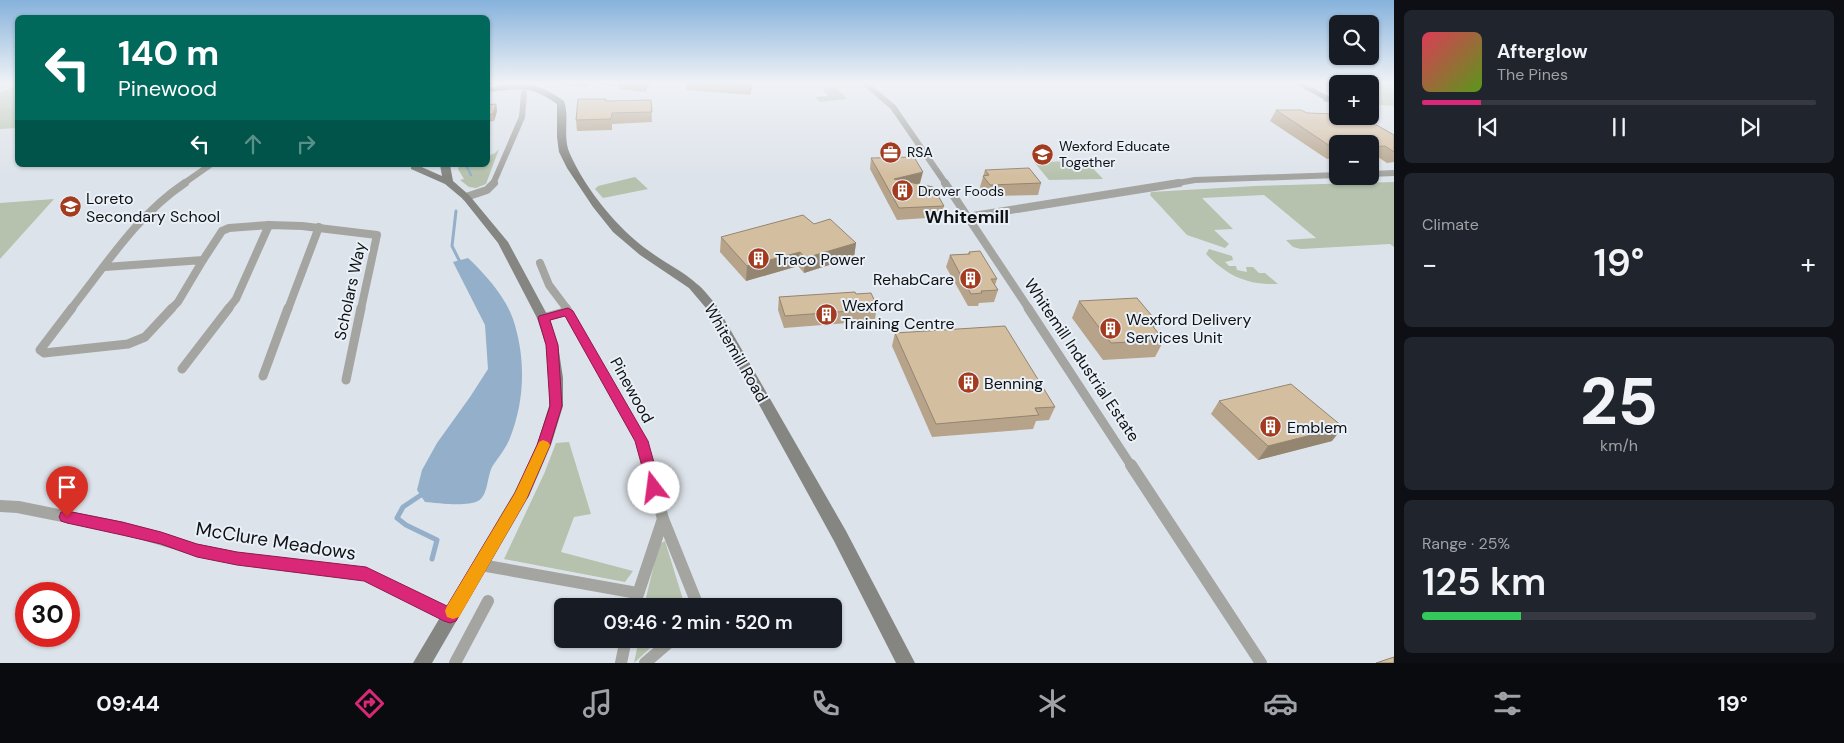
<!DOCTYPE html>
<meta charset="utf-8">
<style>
:root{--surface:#171b24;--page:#20242c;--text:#f1f3f6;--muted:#9ea1a6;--line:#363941;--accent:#db2777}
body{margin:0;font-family:"DM Sans",sans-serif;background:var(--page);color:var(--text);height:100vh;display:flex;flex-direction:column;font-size:19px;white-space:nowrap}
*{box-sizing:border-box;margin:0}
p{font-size:16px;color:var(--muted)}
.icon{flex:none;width:28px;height:28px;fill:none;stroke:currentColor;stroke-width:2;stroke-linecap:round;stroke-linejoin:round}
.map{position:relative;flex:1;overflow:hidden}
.panel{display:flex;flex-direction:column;gap:10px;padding:10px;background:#0d0f14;width:450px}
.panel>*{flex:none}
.banner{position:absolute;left:15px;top:15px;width:475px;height:152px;border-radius:8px;box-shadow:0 1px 4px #0004;background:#00695c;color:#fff;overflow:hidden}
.controls{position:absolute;left:1329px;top:15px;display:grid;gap:10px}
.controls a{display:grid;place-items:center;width:50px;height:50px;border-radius:8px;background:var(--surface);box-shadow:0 1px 4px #0004;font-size:25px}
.speed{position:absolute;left:15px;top:582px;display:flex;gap:10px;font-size:25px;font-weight:700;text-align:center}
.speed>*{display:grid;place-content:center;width:65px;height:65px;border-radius:50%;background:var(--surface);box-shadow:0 1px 4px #0004;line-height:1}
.speed .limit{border:8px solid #d22;background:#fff;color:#111}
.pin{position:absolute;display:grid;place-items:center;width:42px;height:42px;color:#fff;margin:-51px -21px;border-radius:50% 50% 50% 0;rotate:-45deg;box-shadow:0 0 5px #0007}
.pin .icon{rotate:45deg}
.me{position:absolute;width:55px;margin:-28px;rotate:345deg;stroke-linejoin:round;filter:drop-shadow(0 0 4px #0008)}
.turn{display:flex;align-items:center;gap:18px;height:105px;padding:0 20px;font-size:22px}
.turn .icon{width:65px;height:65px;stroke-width:2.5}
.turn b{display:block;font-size:35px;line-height:42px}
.lanes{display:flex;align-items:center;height:48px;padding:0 20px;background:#0003;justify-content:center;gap:25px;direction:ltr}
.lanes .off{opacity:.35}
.big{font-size:38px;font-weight:600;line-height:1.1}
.panel .card{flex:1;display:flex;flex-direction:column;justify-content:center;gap:8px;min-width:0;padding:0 18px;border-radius:8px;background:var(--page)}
.panel .dial{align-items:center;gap:0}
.dial b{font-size:65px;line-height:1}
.song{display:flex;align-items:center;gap:15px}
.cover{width:60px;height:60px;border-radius:8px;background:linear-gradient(135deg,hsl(350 70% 55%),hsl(90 70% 35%))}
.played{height:5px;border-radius:2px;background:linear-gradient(90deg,var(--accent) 15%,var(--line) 15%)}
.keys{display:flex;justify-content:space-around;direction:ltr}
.heat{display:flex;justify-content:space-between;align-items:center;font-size:28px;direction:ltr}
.charge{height:8px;border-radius:4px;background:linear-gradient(90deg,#34c759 25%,var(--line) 0)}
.trip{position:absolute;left:554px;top:598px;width:288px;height:50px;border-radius:8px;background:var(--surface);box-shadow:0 1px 4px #0004;font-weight:600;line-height:50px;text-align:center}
.tabs{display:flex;height:80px;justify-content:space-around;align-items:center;background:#090b0e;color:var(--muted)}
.tabs .icon{width:35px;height:35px}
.tabs .selected{color:var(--accent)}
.tabs b{font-size:22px;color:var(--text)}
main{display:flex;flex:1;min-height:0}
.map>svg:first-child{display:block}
.green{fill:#b6c2ad}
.water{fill:#94afc9}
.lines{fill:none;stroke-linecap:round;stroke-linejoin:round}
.stream-far2{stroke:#94afc9;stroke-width:2.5}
.stream-far1{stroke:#94afc9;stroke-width:3}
.stream{stroke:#94afc9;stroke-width:5}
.street-far3{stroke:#a4a4a1;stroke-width:6}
.street-far2{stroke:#a4a4a1;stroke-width:8}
.street-far1{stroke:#a4a4a1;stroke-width:9}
.street{stroke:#a4a4a1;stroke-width:12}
.secondary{fill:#858681;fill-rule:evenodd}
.wall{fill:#b6a38a}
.shaded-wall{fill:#948570}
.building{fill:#d4bea0;stroke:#948570}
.route{fill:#db2777;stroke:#8e194d}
.slow{fill:#f59e0b}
.labels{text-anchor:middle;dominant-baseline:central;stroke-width:4;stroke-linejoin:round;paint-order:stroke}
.far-poi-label{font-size:14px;fill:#0f1113;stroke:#eaf0f7;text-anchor:start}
.poi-label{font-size:16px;fill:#0f1113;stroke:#eaf0f7;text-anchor:start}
.street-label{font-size:16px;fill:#0f1113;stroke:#eaf0f7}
.neighbourhood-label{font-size:18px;font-weight:bold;fill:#0f1113;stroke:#eaf0f7}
.near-street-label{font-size:19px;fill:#0f1113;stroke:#eaf0f7}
</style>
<main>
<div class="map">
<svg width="1394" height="663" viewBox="0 0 1394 663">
<rect width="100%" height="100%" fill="#dde3ea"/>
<g class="green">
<polygon points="1388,83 1394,83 1394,106 1370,104 1370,91"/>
<polygon points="17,84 17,128 0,129 0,93"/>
<polygon points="836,87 847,99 820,102 815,97 828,96 822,89"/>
<polygon points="499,149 486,184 476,188 469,187 460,180 464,179 458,169 459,165 488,165 488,156 495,153"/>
<polygon points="1086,161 1103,179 1049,180 1034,162"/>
<polygon points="635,177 648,189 603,198 595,189 598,186"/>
<polygon points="1394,182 1394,247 1390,244 1301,249 1293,247 1286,240 1316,238 1264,195 1202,198 1233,229 1214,230 1229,244 1225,248 1187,235 1150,195 1151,192 1255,186"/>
<polygon points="54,199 0,259 0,203"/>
<path d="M1209,249L1232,256L1233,260L1225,262L1229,266H1236L1237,270L1247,272L1246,267H1253L1259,273H1265L1278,284C1246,285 1228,276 1206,254Z"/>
<polygon points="569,442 591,514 574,517 561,552 633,571 625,582 504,559 544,474 556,443"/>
<polygon points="665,541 685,606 644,606 659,544"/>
<polygon points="639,639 660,639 634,663"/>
</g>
<path class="water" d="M468,258C485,274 505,296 513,319C526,358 525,400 510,438C506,448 498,458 492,467C487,477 488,496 478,501C467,507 437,503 425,502L417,490L422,470L437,443L470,397L488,369L485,325L453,262Z"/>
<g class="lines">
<polyline class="stream-far2" points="466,165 471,175"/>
<polyline class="stream-far1" points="456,211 452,246 461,264"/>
<polyline class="stream" points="421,495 403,507 397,518 406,525 437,540 432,559"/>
<g class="street-far3">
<polyline points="865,83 893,107 946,184"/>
<polyline points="1370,86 1377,83"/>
<polyline points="1326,99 1338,97"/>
<polyline points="1370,174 1394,173"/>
<polyline points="183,184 210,165"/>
<polyline points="493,184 522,117 524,93"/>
<polyline points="1172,184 1195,180 1338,175"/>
</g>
<g class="street-far2">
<polyline points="945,183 1029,309"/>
<polyline points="466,197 487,190 494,183"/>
<polyline points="967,217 1179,183"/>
<polyline points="203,260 222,231 229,228 269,225 302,226 377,235 361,309"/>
<polyline points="540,263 549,285 567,309"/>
<polyline points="105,267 203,260 178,302 171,309"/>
<path d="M71,309C106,265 137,215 185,183"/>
<polyline points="228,309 236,299 269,225"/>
<polyline points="288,309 319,227"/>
</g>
<g class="street-far1">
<polyline points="72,308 40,350 44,353 128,344 145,337 172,308"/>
<polyline points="566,308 641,441 648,467"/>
<polyline points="1028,308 1132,467"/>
<polyline points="543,318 568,311"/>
<polyline points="182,369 229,308"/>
<polyline points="263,376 288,308"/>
<polyline points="346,380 361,308"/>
</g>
<g class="street">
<polyline points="1131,465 1261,663"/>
<polyline points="0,506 18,507 123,528 197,550 237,558 365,574 450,615"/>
<polyline points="663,519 698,606"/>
<polyline points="481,565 637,593"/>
<polyline points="634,606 663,519 648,465"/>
<polyline points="455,663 488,601"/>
<polyline points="621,663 626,639"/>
<polyline points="645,663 673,639"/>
</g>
<g class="secondary">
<path d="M505,83H512V85H518L515,83C535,83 548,90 564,101C570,118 562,137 570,154C586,190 618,229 649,251C665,263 683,271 697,284C704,289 709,297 715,303L846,531L915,663H896L834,541L706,308L689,288L640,255L613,232L593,207L567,168L559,152L557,137V104C529,84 520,89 488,92V88L500,86Z"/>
<polygon points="1294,83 1303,83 1338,101 1338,107"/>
<polygon points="411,165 417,165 442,176 440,165 450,165 453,181 469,195 508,242 549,318 558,345 563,378 563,406 551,445 529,496 432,663 413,663 514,493 537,445 549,406 549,378 546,345 537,318 498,243 463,199 445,184 411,169"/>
</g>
</g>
<g class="wall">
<polygon points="561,83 650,83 645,92 619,89 618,86 588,84 586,87 561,85"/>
<polygon points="686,83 753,83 750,95 686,90"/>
<polygon points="651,100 652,122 612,124 612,130 577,131 576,120 606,101"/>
<polygon points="496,104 497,111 494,121 488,122 488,105"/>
<polygon points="1276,110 1307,113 1394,135 1394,162 1387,163 1378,157 1370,158 1370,144 1338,144 1338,158 1327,159 1270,121"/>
<polygon points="871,158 920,183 919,184 944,206 941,217 897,220 870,169"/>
<polygon points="985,170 1041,183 1038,195 987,196 980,187"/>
<polygon points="814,224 856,243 854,257 804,273 798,266 746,281 720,252 721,237"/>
<polygon points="969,252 997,279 995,285 998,290 994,302 979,303 978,306 968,306 946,267 950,255 968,254"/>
<polygon points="856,294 877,306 875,319 861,320 861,322 784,328 778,310 779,297"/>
<polygon points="1079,301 1157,322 1154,328 1164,340 1155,357 1103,360 1072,318"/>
<polygon points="895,333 1055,407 1049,420 1036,421 1033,429 932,437 892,346"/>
<polygon points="1219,401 1332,441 1258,460 1211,414"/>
</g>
<g class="shaded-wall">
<polygon points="645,83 650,83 645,92"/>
<polygon points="750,83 753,83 750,95"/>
<polygon points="496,104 497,111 494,121 493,114"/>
<polygon points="923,172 920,183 892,190 894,179"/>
<polygon points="856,243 854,257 804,273 805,258"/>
<polygon points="800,252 798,266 746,281 747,266"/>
<polygon points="1343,427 1332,441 1258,460 1268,446"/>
</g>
<g class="building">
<polygon points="578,99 606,99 606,101 651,100 652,112 612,113 611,119 576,120"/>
<polygon points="496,104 493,114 488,115 488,105"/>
<polygon points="1276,110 1301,110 1307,113 1338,114 1338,116 1361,116 1394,135 1394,152 1385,146 1370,147 1370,144 1338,144 1338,147 1333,148"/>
<polygon points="914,157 923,172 894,179 933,187 944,206 899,208 871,158"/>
<polygon points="1029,168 1041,183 990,185 983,176 989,175 985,170"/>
<polygon points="803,215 814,224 830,219 856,243 805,258 800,252 747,266 721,237"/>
<polygon points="980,251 997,279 991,279 998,290 981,291 982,293 971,294 950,255 970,254 969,252"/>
<polygon points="855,292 856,294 871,293 877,306 862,307 863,310 785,316 779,297"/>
<polygon points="1137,298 1157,322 1150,323 1164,340 1111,343 1079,301"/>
<polygon points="1005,326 1055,407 1035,408 1039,415 936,424 895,333"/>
<polygon points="1291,384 1343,427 1268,446 1219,401"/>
<polygon points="1394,657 1394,663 1376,663"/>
</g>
<linearGradient id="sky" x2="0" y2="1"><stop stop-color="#86b2dc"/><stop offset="0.47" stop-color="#f0f2f6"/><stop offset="1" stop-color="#f0f2f6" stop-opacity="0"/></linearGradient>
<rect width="1394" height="176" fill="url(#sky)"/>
<polygon class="route" points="568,308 573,311 648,441 661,488 659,492 654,494 649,492 635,441 565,316 550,320 558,345 562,406 550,445 528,496 456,621 450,623 444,621 364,581 237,565 197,557 161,544 122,535 67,523 61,521 59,517 61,512 67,511 122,522 161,532 197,544 237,552 366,567 447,606 515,493 537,445 550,406 546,345 538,318 539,316"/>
<polygon class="slow" points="543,440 548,442 550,445 526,500 459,617 453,619 447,617 445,611 447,606 515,493 539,442"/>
<defs>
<symbol id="office-disc" viewBox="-11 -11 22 22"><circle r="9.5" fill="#a33b1f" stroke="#eaf0f7"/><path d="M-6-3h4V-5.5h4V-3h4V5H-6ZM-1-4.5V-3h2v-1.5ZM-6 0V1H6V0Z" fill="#fff"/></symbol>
<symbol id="school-disc" viewBox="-11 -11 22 22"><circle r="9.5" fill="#a33b1f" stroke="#eaf0f7"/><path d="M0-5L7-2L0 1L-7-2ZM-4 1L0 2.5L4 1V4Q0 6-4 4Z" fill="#fff"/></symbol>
<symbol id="building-disc" viewBox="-11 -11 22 22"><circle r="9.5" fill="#a33b1f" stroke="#eaf0f7"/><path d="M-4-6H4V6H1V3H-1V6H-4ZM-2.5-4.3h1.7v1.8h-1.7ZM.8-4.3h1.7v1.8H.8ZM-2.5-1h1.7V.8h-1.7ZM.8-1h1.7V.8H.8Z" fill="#fff"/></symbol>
</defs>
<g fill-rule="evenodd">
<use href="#office-disc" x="878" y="140" width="25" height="25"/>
<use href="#school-disc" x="1030" y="142" width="25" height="25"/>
<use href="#building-disc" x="890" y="178" width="25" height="25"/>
<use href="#school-disc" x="58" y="194" width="25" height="25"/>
<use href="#building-disc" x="746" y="246" width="25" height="25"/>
<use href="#building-disc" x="958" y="266" width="25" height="25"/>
<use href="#building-disc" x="814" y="302" width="25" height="25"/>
<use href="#building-disc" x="1098" y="316" width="25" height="25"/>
<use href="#building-disc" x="956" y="370" width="25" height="25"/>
<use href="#building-disc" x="1258" y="414" width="25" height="25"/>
</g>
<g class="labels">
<g class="far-poi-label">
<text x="1059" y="146">Wexford Educate<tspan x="1059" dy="16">Together</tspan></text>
<text x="907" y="152">RSA</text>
<text x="918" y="191">Drover Foods</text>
</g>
<g class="poi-label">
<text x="86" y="198">Loreto<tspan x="86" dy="18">Secondary School</tspan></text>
<text x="775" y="259">Traco Power</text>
<text x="954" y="279" text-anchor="end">RehabCare</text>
<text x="842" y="305">Wexford<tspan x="842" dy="18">Training Centre</tspan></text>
<text x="1126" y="319">Wexford Delivery<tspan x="1126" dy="18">Services Unit</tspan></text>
<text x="984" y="383">Benning</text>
<text x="1287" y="427">Emblem</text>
</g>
<g class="street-label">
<text transform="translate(350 291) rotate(-78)">Scholars Way</text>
<text transform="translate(736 353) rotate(60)">Whitemill Road</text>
<text transform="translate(1082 360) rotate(56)">Whitemill Industrial Estate</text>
<text transform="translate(632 390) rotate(61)">Pinewood</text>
</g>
<g class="neighbourhood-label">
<text x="967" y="217">Whitemill</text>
</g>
<g class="near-street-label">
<text transform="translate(276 541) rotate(9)">McClure Meadows</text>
</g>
</g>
</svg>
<div class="controls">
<a><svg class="icon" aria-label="search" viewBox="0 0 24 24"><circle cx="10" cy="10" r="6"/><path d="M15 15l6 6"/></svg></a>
<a>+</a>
<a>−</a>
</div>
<div class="speed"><div class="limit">30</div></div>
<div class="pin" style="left:67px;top:517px;background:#d93025"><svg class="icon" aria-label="arrive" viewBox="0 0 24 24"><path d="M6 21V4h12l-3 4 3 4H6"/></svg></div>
<svg class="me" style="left:654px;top:488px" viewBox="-20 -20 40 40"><circle r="19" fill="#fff"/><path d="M0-13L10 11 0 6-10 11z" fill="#db2777"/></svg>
<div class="trip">09:46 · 2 min · 520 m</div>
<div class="banner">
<div class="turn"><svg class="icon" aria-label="left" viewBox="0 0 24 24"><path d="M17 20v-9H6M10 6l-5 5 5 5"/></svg><div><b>140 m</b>Pinewood</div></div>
<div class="lanes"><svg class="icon" aria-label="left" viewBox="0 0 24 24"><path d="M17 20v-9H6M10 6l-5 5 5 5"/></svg><svg class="icon off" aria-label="ahead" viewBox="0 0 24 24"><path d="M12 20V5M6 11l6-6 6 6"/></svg><svg class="icon off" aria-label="right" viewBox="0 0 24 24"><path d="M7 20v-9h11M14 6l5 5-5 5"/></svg></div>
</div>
</div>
<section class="panel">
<div class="card">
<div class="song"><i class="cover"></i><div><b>Afterglow</b><p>The Pines</p></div></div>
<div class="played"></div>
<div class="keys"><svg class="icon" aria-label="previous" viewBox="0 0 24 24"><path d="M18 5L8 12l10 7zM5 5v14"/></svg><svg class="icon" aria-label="pause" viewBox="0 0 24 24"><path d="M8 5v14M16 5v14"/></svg><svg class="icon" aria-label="next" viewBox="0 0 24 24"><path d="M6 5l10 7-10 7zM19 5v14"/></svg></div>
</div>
<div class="card"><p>Climate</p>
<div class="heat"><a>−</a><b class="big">19°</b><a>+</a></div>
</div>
<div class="card dial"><b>25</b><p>km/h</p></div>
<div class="card"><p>Range · 25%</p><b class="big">125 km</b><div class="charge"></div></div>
</section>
</main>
<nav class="tabs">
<b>09:44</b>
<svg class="icon selected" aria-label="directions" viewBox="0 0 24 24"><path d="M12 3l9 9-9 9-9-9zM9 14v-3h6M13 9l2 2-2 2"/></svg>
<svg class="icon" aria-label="music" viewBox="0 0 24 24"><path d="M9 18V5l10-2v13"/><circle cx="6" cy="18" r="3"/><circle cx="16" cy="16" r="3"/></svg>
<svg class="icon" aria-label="phone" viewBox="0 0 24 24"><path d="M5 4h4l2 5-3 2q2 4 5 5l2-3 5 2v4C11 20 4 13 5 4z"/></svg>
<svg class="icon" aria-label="climate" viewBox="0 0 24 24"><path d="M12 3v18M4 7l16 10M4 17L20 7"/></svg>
<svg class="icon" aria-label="car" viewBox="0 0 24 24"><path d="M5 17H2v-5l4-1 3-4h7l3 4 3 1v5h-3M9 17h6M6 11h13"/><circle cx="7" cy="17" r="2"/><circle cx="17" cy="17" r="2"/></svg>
<svg class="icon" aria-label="filters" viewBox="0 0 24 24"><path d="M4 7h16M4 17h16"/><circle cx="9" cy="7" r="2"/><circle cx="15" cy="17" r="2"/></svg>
<b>19°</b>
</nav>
